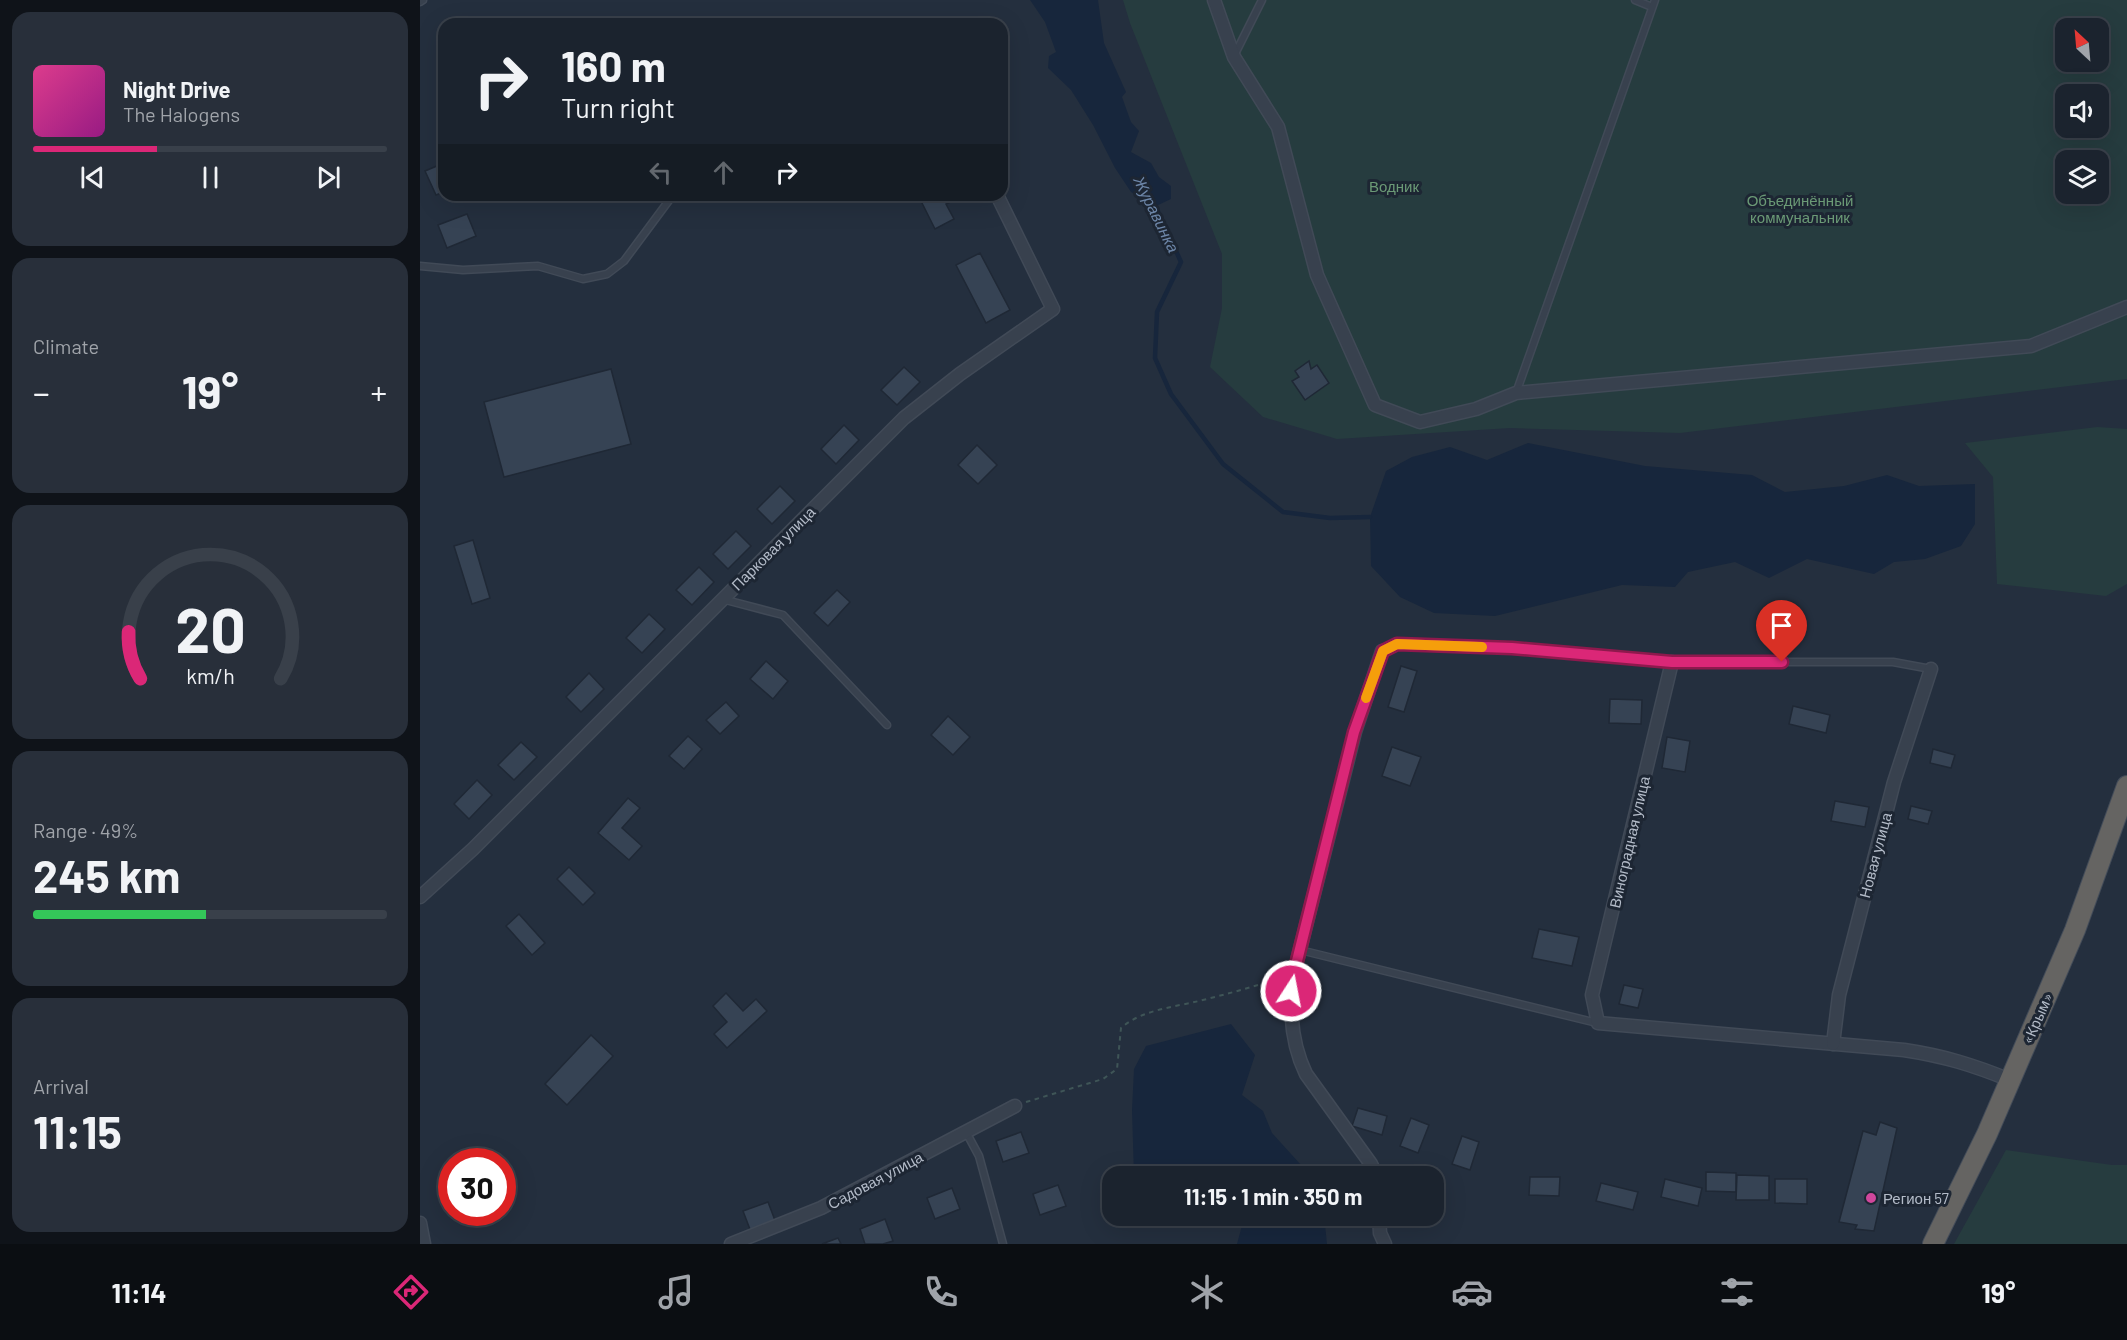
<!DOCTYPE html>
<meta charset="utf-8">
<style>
:root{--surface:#1b232e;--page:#282f3a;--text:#f1f3f6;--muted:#a0a4aa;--line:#39404a;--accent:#db2777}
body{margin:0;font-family:Barlow,sans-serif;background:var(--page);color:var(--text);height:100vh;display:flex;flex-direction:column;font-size:22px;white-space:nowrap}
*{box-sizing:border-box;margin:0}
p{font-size:20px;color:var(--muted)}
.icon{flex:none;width:33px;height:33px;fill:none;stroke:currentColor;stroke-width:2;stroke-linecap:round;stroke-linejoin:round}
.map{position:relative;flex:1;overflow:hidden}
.panel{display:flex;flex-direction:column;gap:12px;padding:12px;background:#0f1319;width:420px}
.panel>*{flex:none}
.hud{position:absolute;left:18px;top:18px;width:570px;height:183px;border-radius:18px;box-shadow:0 6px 24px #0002,0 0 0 2px var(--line);background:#1b232e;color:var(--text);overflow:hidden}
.needle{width:39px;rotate:334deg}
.controls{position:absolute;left:1635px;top:18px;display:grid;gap:12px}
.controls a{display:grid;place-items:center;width:54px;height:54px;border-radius:12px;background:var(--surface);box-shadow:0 6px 24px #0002,0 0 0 2px var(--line);font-size:30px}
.speed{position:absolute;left:18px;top:1148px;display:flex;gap:12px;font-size:30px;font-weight:700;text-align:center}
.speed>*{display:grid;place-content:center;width:78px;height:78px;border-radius:50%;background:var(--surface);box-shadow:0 6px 24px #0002,0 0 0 2px var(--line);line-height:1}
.speed .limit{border:9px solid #d22;background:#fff;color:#111}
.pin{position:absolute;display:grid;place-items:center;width:51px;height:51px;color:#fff;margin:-62px -26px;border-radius:50% 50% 50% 0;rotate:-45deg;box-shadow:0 0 6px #0007}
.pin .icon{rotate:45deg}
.me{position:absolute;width:66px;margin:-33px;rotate:11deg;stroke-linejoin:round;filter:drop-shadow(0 0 4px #0008)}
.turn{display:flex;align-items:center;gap:21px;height:126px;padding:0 24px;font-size:27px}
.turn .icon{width:78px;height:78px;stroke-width:2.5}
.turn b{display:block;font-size:42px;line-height:51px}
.lanes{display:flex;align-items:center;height:57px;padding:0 24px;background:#0003;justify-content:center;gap:30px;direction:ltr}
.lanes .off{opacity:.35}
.big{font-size:45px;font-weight:700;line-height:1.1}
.panel .widget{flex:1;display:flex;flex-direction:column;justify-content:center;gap:9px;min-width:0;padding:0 21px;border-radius:18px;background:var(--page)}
.panel .dial{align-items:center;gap:0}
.dial svg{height:156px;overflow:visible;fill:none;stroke:var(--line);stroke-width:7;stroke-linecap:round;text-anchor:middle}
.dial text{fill:var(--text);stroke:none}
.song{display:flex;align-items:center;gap:18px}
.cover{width:72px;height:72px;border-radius:9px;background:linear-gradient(135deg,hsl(330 70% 55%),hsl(310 70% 35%))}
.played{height:6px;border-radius:3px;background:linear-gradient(90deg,var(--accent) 35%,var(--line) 35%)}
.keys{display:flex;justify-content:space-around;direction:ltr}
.heat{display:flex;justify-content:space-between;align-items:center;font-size:33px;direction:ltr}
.charge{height:9px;border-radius:4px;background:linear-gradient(90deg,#34c759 49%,var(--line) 0)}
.trip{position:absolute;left:682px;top:1166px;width:342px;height:60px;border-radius:18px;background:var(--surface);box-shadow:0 6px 24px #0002,0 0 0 2px var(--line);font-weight:700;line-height:60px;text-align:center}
.menu{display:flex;height:96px;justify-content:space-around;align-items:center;background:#0b0e12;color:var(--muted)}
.menu .icon{width:42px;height:42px}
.menu .selected{color:var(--accent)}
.menu b{font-size:27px;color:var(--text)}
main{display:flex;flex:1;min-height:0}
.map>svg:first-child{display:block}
.green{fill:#263c3f;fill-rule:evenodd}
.water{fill:#17263c}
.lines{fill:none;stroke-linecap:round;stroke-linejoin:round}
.stream{stroke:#17263c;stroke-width:4.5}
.building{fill:#364354;stroke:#1f2835;stroke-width:1.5}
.service-casing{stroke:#414a57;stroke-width:9}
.minor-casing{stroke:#414a57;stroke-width:15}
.trunk-casing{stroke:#434c59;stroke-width:22}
.path{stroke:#3f5557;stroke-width:2;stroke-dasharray:4.5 4.5;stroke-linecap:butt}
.service{stroke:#38414e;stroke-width:6}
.minor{stroke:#38414e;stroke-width:12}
.trunk{stroke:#656462;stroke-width:20}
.route-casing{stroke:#8e194d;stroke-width:15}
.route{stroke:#db2777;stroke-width:10}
.slow{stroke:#f59e0b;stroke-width:10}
.hotel-dot{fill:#d1479c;stroke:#1d2633;stroke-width:2}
.labels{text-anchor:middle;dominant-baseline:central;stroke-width:6;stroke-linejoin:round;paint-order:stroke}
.park-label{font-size:15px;fill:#6b9a76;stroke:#1d2633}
.street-label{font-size:15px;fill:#b4bcc9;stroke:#1d2633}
.poi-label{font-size:15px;fill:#b4bcc9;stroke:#1d2633;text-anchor:start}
.water-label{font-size:16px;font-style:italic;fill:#6d86a8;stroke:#1d2633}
</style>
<main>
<section class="panel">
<div class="widget">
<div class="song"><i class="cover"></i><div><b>Night Drive</b><p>The Halogens</p></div></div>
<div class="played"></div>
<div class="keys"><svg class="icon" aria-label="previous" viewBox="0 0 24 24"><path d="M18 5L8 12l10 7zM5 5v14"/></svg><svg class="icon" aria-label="pause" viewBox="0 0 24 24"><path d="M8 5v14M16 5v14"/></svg><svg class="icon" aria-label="next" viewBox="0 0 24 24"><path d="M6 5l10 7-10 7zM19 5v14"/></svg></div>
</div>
<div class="widget"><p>Climate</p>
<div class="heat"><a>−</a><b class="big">19°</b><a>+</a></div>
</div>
<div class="widget dial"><svg viewBox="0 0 100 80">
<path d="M14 69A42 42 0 1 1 86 69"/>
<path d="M14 69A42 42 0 0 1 8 45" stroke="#db2777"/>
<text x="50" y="56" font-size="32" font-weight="700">20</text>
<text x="50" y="72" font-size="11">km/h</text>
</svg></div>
<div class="widget"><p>Range · 49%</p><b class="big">245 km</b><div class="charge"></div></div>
<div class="widget"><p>Arrival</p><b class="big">11:15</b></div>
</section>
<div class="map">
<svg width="1707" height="1244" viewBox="0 0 1707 1244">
<rect width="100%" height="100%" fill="#242f3e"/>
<g class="green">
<path d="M703,0H1707V379L1260,433L1090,428L917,439L843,417L790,367L802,308V254L710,23ZM1646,28H1678V62H1646ZM1646,94H1678V128H1646ZM1646,160H1678V194H1646Z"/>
<polygon points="1677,427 1707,429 1707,584 1686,596 1577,584 1573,477 1545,443"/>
<polygon points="1586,1150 1692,1165 1707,1165 1707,1244 1534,1244"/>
</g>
<g class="water">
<polygon points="610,0 678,0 684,43 706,92 702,97 711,122 719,131 711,152 731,163 739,177 751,186 751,199 736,206 711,192 695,168 673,125 651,90 628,68 629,56 636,52 625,22"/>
<polygon points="1108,443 1225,466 1332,475 1365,492 1424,486 1467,475 1499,486 1555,484 1555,524 1541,546 1505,559 1474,562 1454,574 1387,559 1349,578 1315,562 1268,572 1255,587 1202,585 1075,616 1014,613 980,597 951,566 950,517 966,471 992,457 1030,447 1067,460"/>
<polygon points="811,1024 835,1055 822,1095 843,1111 852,1133 891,1176 714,1176 712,1110 714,1069 726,1046"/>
<polygon points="820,1215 904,1215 907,1244 817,1244 824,1218"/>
</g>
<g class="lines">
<polyline class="stream" points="733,201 761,262 737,312 735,358 751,394 803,464 863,512 910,518 950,517"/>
</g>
<g class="building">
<polygon points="24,163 24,192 16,195 5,171"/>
<polygon points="508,195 532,195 535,200 526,204 534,219 515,229 500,199"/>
<polygon points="47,214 56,236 27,248 18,225"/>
<polygon points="560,253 590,310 566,323 536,265"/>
<polygon points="889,361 891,369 897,365 909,383 885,400 872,381 879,377 875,371"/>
<polygon points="484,367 500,382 477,405 461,390"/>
<polygon points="191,369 211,444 84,477 64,402"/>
<polygon points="424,425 439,440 416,464 401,449"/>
<polygon points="557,445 577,465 558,484 538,465"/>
<polygon points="360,486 375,501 352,524 337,509"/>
<polygon points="316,531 331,546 308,569 293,554"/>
<polygon points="53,540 70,598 52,604 34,546"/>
<polygon points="279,567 294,582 272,605 256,590"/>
<polygon points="417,590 430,602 408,626 394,613"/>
<polygon points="229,614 245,629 222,653 206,638"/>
<polygon points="346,661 368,681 353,699 330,679"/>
<polygon points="981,666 997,671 984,712 968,707"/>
<polygon points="169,673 184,689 161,712 146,697"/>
<polygon points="1190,699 1222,700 1221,724 1189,723"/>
<polygon points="306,702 319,716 300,734 286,720"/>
<polygon points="1373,706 1410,715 1406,733 1369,724"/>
<polygon points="528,716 550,737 533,755 511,735"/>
<polygon points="268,736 282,749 264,769 249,756"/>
<polygon points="1247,737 1270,741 1265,772 1242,768"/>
<polygon points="101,742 117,757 94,780 78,765"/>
<polygon points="972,747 1001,757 990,786 962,776"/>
<polygon points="1513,749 1535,755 1531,768 1510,763"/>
<polygon points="57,780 72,795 49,819 34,804"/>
<polygon points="208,798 220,808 202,828 222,846 209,860 178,833"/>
<polygon points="1415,801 1449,807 1445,827 1411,821"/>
<polygon points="1491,806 1512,811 1508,824 1488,819"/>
<polygon points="149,867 175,893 163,905 137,879"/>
<polygon points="99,914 125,943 112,955 86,926"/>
<polygon points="1119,929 1159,937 1152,966 1112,958"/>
<polygon points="1204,985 1223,989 1218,1008 1199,1004"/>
<polygon points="306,993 323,1011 336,999 347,1011 307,1048 294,1034 307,1022 293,1006"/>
<polygon points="171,1035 193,1056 147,1105 125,1084"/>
<polygon points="938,1108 967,1116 962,1135 932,1126"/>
<polygon points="991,1118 1009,1125 998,1153 980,1146"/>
<polygon points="1460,1122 1477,1128 1454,1231 1435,1229 1437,1225 1419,1222 1443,1131 1456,1135"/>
<polygon points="601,1132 609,1153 583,1162 576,1141"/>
<polygon points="1042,1136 1059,1142 1050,1170 1032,1164"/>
<polygon points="1286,1172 1316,1173 1316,1192 1286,1191"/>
<polygon points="1317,1175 1349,1176 1349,1200 1316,1200"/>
<polygon points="1110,1177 1140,1177 1139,1196 1109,1195"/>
<polygon points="1245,1179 1282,1188 1278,1206 1241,1197"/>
<polygon points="1355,1179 1387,1179 1387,1204 1355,1203"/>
<polygon points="1181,1183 1218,1192 1213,1210 1176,1201"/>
<polygon points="638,1185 646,1206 620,1215 613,1194"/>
<polygon points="532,1188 540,1209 515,1219 507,1198"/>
<polygon points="348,1202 356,1223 331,1232 323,1211"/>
<polygon points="465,1219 473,1241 463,1244 445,1244 440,1229"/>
<polygon points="418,1238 421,1244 402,1244"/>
</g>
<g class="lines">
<defs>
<g id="service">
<polyline points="1215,0 1232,7"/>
<polyline points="0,2 3,0"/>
<polyline points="814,56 842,0"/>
<polyline points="0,266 43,270 118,266 163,279 187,274 204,261 253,195"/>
<polyline points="1096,393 1235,0"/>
<polyline points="302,599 363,615 467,725"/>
<polyline points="962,651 977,644 1092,648 1252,662 1473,662 1511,669"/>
<polyline points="880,950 1177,1023"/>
<polyline points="546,1132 559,1156 583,1244"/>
</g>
<g id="minor">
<polyline points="794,0 814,57 858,127 897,275 955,405 1000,422 1056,409 1096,393 1611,346 1707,307"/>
<path d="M1252,662L1172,995L1178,1023L1484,1050C1524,1056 1553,1065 1590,1080"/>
<polyline points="0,897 53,849 484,418 540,374 633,309 577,195"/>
<polyline points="1413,1044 1419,995 1474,782 1511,669"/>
<path d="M957,1176L951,1164L886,1074C871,1043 869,1006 874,973L935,732L962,651"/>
<polyline points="959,1215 960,1233 965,1244"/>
<polyline points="0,1223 4,1244"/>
<polyline points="311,1244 401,1208 595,1106"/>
</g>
<polyline id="trunk" points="1513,1244 1567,1134 1655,930 1707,786"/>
</defs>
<use href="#service" class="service-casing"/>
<use href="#minor" class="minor-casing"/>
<use href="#trunk" class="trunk-casing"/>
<path class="path" d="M606,1102L683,1079L697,1069L701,1028C721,1010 754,1007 779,1001C807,994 833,987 860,978"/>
<use href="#service" class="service"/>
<use href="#minor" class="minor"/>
<use href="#trunk" class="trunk"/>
</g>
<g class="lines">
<defs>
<polyline id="route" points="871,991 874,973 934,732 963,651 977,644 1092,648 1252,662 1362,662"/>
</defs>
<use href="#route" class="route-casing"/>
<use href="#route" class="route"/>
<polyline class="slow" points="946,698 963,651 977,644 1062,647"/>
</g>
<circle class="hotel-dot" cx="1451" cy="1198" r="6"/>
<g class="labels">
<g class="park-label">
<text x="974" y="186">Водник</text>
<text x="1380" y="200">Объединённый<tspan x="1380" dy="17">коммунальник</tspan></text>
</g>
<g class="street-label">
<text transform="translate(353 548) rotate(-45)">Парковая улица</text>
<text transform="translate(1209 842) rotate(-77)">Виноградная улица</text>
<text transform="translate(1455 855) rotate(-75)">Новая улица</text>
<text transform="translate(1617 1018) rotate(-66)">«Крым»</text>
<text transform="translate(455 1180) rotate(-28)">Садовая улица</text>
</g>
<g class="poi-label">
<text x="1463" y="1198">Регион 57</text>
</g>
<g class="water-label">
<text transform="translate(737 214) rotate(64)">Журавинка</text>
</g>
</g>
</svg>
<div class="controls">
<a><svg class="needle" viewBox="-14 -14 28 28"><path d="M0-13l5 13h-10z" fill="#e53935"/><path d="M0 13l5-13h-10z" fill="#a0a4aa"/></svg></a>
<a><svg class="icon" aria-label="sound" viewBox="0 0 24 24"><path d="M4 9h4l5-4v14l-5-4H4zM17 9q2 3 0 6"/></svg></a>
<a><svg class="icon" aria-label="layers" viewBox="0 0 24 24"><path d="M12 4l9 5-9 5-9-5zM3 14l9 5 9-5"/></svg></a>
</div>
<div class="speed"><div class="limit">30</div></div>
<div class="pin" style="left:1362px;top:662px;background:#d93025"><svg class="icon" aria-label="arrive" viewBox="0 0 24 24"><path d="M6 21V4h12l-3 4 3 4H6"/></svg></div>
<svg class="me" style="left:871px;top:991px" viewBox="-20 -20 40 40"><circle r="17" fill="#db2777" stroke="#fff" stroke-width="3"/><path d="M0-11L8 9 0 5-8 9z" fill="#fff"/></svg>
<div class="trip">11:15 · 1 min · 350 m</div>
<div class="hud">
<div class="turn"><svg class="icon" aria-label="right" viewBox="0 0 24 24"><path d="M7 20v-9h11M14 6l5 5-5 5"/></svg><div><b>160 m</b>Turn right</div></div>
<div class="lanes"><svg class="icon off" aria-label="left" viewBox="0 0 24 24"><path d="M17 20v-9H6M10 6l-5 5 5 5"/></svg><svg class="icon off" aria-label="ahead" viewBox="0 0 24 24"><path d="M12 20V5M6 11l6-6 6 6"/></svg><svg class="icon" aria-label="right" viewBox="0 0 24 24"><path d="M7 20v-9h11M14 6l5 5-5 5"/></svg></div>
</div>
</div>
</main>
<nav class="menu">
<b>11:14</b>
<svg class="icon selected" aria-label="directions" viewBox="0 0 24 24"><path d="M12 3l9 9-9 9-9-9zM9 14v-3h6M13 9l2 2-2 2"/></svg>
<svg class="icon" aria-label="music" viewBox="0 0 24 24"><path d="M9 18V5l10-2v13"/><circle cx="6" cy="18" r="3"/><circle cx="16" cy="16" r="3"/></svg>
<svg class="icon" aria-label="phone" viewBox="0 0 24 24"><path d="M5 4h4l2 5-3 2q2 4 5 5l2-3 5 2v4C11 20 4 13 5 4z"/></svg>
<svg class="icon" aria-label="climate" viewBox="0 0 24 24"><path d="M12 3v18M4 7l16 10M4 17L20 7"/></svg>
<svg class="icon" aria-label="car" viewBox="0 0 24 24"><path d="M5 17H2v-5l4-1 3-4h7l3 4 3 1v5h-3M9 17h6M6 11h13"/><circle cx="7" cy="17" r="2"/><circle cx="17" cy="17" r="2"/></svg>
<svg class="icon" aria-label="filters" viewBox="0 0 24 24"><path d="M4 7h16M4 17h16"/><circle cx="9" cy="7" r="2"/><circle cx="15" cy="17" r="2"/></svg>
<b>19°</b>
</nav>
